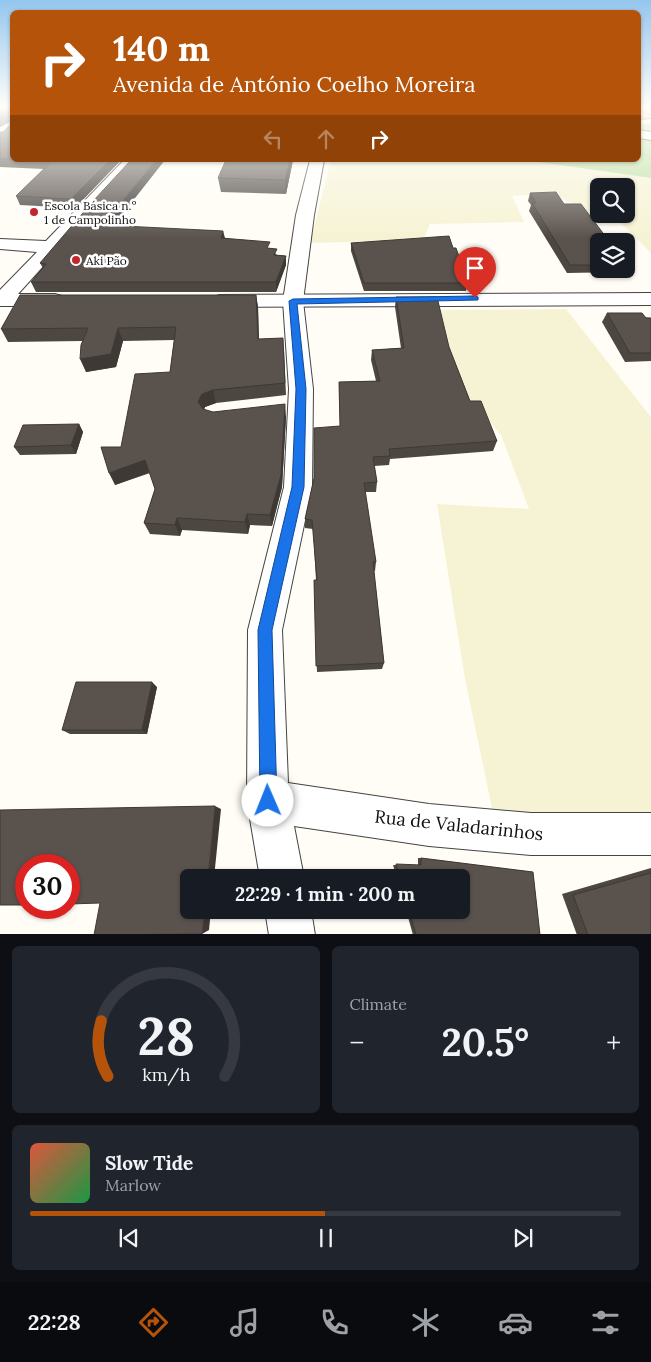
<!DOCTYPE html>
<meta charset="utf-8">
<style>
:root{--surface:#171b24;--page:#20242c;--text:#f1f3f6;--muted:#9ea1a6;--line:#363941;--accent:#b45309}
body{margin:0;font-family:Lora,serif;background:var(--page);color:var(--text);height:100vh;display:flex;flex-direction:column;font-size:19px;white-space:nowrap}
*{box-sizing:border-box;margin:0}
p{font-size:16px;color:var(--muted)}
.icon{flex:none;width:28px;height:28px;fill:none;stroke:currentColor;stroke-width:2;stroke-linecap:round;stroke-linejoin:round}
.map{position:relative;height:934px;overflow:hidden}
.details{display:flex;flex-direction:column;gap:12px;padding:12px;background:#0d0f14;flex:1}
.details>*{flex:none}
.banner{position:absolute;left:10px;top:10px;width:631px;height:152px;border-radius:8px;box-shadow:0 1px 4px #0004;background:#b45309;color:#fff;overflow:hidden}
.tools{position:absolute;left:590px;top:178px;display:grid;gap:10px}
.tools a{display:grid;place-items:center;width:45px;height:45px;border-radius:8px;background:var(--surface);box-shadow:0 1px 4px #0004;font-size:25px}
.speed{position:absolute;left:15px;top:854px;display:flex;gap:10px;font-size:25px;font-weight:700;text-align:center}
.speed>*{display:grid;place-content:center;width:65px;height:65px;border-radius:50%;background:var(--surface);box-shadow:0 1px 4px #0004;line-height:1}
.speed .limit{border:8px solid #d22;background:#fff;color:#111}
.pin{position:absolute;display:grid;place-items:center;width:42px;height:42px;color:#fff;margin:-51px -21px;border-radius:50% 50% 50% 0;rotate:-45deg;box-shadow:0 0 5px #0007}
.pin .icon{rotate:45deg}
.me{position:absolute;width:55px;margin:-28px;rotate:359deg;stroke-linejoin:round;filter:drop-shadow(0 0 4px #0008)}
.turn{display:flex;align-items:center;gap:18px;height:105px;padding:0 20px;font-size:22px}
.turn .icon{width:65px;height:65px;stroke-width:2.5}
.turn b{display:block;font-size:35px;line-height:42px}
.lanes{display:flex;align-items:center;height:48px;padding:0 20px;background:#0003;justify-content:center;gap:25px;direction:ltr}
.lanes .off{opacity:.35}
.big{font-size:38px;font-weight:700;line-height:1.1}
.details .widget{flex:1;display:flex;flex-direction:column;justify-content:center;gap:8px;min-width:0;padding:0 18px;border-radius:8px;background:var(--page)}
.details .dial{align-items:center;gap:0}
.dial svg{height:130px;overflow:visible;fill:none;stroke:var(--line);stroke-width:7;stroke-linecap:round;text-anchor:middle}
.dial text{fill:var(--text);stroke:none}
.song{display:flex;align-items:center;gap:15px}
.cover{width:60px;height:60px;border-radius:8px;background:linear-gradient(135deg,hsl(10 70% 55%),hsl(140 70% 35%))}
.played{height:5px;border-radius:2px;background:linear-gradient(90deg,var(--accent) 50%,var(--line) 50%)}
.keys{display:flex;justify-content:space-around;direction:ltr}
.heat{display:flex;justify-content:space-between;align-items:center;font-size:28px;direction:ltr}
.details .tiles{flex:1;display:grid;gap:12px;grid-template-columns:1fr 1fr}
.widget:last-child{grid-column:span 2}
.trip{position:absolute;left:180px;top:869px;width:290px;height:50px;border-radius:8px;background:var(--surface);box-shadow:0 1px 4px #0004;font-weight:700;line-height:50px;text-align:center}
.tab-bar{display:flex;height:80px;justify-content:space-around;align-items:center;background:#090b0e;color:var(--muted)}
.tab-bar .icon{width:35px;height:35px}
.tab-bar .active{color:var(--accent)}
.tab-bar b{font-size:22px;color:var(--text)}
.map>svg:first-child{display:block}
.farmland{fill:#f6f3d4;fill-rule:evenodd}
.forest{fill:#b9dc9c}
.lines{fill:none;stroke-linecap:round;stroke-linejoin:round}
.minor-casing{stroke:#444;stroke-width:2}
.tertiary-casing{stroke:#444;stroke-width:2}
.motorway-casing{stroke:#222;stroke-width:2}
.minor{fill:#fff;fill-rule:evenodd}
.tertiary{fill:#fff;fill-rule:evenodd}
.motorway{fill:#f5a25d;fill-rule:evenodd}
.wall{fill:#4d4742}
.shaded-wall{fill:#3f3936}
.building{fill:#5a524d;stroke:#3f3936}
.route{fill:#1a73e8;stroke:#114b97}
.poi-dot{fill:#c4262e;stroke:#fff;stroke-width:2}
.labels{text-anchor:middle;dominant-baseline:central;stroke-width:5;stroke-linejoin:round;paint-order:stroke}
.far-poi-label{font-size:12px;fill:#111;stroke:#fff;text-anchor:start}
.near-street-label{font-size:18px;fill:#111;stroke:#fff}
</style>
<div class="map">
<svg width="651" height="935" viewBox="0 0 651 935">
<rect width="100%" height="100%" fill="#fffdf5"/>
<g class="farmland">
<path d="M331,160H524L651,178V253L620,222L594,216L555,194L512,196L524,222L430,224L423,240L310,243ZM599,186H626V214H599Z"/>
<polygon points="566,309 651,417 651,826 496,827 465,679 437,504 529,509 501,435 459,386 435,310"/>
</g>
<polygon class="forest" points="651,123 651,178 524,160 639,160 639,124"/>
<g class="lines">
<defs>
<g id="minor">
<polygon points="639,130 651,132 651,140 639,138"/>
<polygon points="124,160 139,160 9,304 0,306 0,290 37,252 0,249 0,239 46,241"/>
<polygon points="310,160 324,160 314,215 303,301 313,389 312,487 282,630 288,783 429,804 531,813 651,813 651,855 531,855 429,846 294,826 304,878 260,878 247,801 248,630 284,487 289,389 283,301 296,215"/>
<polygon points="265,910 311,910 315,935 269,935"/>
</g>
<g id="tertiary">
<polygon points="651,293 651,305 220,307 213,305 210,301 213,297 220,295"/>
<polygon points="0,294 55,294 62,296 65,300 62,304 55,306 0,306"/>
</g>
<polygon id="motorway" points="651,110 651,118 639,119 639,111"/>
</defs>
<use href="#minor" class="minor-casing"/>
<use href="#tertiary" class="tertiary-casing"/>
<use href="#motorway" class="motorway-casing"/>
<use href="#minor" class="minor"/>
<use href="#tertiary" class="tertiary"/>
<use href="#motorway" class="motorway"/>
</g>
<g class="wall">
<polygon points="0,107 12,107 12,160 121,160 75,208 20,205 16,196 44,169 0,167 0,132 3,132 10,125 10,122 0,127"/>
<polygon points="293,160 286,194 221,192 218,178"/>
<polygon points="530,193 564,204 599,241 599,269 624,269 622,272 567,273 529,211 531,205 528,201"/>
<polygon points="113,226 223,231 225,238 271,249 277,255 286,256 286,265 276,292 36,292 31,282 43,268 40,263"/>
<polygon points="351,243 453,248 468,283 466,291 364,291 351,251"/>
<polygon points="256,295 258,307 259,339 284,351 286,395 216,403 205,407 204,410 213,412 286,417 282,487 272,526 250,525 248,534 182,530 180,536 150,534 144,523 155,489 150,473 115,485 121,447 170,372 174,340 123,341 116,367 86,372 82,341 8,342 1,329"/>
<polygon points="396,297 449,347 470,401 497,441 493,451 390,459 389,465 374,466 377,482 376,492 365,492 376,562 375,571 374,571 384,663 382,669 317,672 314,580 316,580 313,529 305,528 305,519 340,426 339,382 376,381 371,360 372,350 401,348 395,307"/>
<polygon points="607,313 651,318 651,361 625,362 602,322"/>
<polygon points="79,424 83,432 76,454 20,455 14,447"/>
<polygon points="157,687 147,734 70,734 62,730"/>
<polygon points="418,858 421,858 533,872 540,935 413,935 406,910 461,910 461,878 397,878 393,865 418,865"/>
<polygon points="651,868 651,935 577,935 562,894"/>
</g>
<g class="shaded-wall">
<polygon points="9,112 12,120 0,127 0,117"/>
<polygon points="110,160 121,160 75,208 71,199"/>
<polygon points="156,160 165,160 106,235 103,225"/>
<polygon points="290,160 293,160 286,194 285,180"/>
<polygon points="223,231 225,241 221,238"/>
<polygon points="286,256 286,265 276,292 276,282"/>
<polygon points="256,295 258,307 259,352 258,339"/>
<polygon points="118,328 123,341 116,367 86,372 80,359"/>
<polygon points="213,390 216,403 205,407 201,415 198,402 202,394"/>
<polygon points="285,404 286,417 282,487 272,526 270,515"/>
<polygon points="79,424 83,432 76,454 71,445"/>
<polygon points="145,460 150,472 115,485 109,473"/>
<polygon points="247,514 250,525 248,534 245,522"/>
<polygon points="177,518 182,530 180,536 175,525"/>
<polygon points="152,682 157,687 147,734 142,730"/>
<polygon points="215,806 221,809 214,878 208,878"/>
<polygon points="205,910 211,910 209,930 202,934"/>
</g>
<g class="building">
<polygon points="0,107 12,107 12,159 0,159 0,132 3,132 10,125 9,112 0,117"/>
<polygon points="30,160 110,160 71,199 16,196 52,161"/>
<polygon points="131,160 156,160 103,225 223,231 221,238 270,242 267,248 277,249 274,255 286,256 276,282 31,282 46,264 40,263 94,200"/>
<polygon points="226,160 290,160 285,180 218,178"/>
<polygon points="556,192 564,204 581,204 609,241 599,241 599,265 570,265 532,203 536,203 530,193"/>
<polygon points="449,236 453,248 456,248 468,283 364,283 351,243"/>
<polygon points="20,295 256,295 258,339 283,338 285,383 213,390 202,394 198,402 203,409 213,412 285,404 281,475 270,515 247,514 245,522 177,518 175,525 144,523 155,489 145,460 109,473 101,447 121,447 135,374 170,372 176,327 118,328 111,354 80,359 81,345 88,328 1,329"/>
<polygon points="396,297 437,297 449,347 470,401 481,401 497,441 389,449 390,456 373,457 377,482 364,483 376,562 373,562 384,663 316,666 314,580 317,580 312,520 305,519 314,478 314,428 340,426 339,382 380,381 372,350 404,348"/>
<polygon points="607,313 642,313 646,318 651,318 651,353 630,353"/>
<polygon points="79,424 71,445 14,447 23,425"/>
<polygon points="76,682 152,682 142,730 62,730"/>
<polygon points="215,806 208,878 189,878 189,910 205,910 202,934 94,935 100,903 69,904 69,865 26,865 26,905 0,905 0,810"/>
<polygon points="421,858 533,872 540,935 416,935 409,910 461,910 461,878 400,878 396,864 421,865"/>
<polygon points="651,873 651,935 588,935 573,895"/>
</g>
<linearGradient id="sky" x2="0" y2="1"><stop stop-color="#95c6ee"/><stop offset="0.45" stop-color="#fffefa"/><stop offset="1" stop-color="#fffefa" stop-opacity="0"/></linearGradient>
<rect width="651" height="238" fill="url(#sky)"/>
<polygon class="route" points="475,296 478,297 478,300 297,304 306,389 304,487 272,630 277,801 274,807 268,809 262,807 260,801 258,630 292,487 296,389 289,301 293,299"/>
<g class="poi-dot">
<circle cx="34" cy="212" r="5"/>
<circle cx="76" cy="260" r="5"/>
</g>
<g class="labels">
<g class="far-poi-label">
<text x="44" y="205">Escola Básica n.º<tspan x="44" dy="14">1 de Campolinho</tspan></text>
<text x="86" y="260">Aki Pão</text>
</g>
<g class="near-street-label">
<text transform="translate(459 825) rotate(6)">Rua de Valadarinhos</text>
</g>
</g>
</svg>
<div class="tools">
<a><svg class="icon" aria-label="search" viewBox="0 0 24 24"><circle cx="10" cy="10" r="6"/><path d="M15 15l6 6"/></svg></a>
<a><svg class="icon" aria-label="layers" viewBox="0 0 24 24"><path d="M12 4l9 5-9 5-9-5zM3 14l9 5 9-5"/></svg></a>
</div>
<div class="speed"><div class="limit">30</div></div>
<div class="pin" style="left:475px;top:298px;background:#d93025"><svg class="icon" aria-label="arrive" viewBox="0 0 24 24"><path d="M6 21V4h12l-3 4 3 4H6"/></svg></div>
<svg class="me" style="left:268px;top:801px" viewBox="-20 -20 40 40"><circle r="19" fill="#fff"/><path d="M0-13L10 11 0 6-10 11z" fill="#1a73e8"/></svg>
<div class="trip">22:29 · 1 min · 200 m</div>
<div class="banner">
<div class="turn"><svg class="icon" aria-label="right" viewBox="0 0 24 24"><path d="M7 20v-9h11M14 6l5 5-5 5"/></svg><div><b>140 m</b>Avenida de António Coelho Moreira</div></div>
<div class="lanes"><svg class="icon off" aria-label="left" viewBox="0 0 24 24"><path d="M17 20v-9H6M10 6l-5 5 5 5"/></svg><svg class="icon off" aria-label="ahead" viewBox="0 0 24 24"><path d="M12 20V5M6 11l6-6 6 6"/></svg><svg class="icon" aria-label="right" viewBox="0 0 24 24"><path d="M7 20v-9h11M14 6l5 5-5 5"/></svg></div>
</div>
</div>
<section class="details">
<div class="tiles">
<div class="widget dial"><svg viewBox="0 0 100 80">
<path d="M14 69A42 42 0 1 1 86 69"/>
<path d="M14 69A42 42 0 0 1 10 35" stroke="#b45309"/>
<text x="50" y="56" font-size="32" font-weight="700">28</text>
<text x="50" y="72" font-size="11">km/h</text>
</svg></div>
<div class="widget"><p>Climate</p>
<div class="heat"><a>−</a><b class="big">20.5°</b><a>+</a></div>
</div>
<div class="widget">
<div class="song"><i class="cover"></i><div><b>Slow Tide</b><p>Marlow</p></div></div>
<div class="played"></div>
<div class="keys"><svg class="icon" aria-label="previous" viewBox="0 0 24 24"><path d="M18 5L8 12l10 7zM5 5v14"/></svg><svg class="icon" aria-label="pause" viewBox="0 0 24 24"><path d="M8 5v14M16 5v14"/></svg><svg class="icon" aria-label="next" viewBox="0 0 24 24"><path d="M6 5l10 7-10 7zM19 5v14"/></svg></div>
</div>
</div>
</section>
<nav class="tab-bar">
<b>22:28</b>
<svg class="icon active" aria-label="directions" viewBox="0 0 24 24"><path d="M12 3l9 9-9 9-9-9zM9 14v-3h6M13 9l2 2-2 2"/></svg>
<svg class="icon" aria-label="music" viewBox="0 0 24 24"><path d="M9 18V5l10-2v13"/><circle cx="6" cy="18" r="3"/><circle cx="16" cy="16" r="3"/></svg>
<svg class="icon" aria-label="phone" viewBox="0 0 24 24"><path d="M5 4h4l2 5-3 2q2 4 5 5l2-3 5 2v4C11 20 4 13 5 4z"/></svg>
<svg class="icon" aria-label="climate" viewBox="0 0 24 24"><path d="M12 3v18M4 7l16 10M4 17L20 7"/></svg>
<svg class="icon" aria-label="car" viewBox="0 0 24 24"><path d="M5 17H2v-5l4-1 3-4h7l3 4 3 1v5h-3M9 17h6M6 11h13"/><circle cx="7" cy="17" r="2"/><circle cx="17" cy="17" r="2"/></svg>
<svg class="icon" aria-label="filters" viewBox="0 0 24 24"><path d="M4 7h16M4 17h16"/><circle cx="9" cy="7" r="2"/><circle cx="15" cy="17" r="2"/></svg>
</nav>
